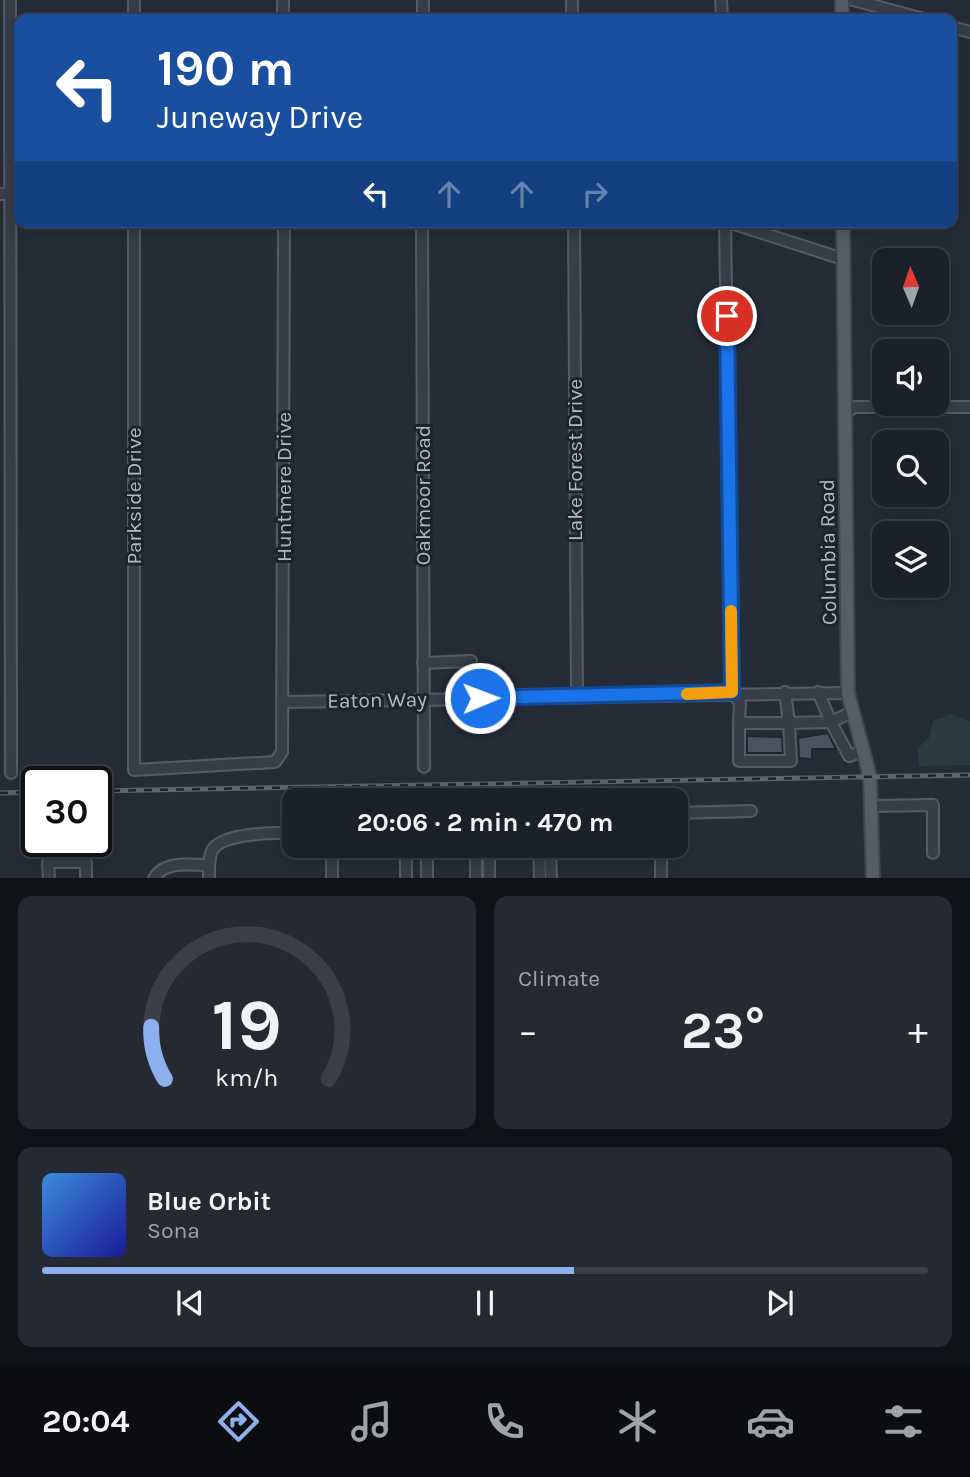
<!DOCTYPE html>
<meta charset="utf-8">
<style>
:root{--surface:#1b212a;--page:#242932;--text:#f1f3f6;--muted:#a0a3a8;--line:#393e47;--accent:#8eafee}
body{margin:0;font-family:Karla,sans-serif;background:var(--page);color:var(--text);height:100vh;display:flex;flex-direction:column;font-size:26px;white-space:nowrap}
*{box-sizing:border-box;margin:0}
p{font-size:23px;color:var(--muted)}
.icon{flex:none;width:38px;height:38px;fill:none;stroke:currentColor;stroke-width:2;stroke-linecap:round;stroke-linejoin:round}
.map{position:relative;height:878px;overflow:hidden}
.side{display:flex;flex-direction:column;gap:18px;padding:18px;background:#0f1217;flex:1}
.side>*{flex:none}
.hud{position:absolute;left:14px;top:14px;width:943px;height:214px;border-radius:14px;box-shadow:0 4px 18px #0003,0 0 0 2px var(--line);background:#1a4fa0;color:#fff;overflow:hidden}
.needle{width:46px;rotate:358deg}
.controls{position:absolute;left:872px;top:248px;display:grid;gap:14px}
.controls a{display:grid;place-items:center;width:77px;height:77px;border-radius:14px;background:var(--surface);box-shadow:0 4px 18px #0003,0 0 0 2px var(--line);font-size:35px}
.speed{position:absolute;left:21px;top:766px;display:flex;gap:14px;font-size:35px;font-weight:700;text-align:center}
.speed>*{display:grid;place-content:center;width:91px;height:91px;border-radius:50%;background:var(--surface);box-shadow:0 4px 18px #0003,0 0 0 2px var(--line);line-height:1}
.speed .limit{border:4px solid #111;border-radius:10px;background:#fff;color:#111}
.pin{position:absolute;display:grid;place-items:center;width:60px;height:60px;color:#fff;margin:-30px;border:4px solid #fff;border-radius:50%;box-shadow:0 2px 7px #0007}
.me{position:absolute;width:77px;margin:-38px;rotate:89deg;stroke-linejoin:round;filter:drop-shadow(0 0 5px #0008)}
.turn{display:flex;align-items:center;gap:24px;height:147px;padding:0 28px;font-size:32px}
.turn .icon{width:91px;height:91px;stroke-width:2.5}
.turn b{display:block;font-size:49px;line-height:60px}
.lanes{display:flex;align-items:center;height:66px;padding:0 28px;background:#0003;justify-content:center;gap:35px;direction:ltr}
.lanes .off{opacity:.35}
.big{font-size:52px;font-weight:700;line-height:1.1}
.side .card{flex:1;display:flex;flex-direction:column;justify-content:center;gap:10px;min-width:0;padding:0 24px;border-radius:14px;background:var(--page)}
.side .dial{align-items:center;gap:0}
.dial svg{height:182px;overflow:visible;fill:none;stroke:var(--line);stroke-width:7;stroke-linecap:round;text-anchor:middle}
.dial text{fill:var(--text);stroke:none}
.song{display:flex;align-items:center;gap:21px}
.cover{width:84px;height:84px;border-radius:10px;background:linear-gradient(135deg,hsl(210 70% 55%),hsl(240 70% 35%))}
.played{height:7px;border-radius:4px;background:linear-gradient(90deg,var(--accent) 60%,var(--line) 60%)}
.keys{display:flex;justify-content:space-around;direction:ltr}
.heat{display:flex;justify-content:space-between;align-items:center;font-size:38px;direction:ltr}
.side .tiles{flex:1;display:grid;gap:18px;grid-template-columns:1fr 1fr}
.card:last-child{grid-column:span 2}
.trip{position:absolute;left:282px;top:788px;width:406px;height:70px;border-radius:14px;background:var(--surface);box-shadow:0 4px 18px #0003,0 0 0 2px var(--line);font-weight:700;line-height:70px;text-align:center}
.menu{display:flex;height:112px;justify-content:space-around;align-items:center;background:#0b0d11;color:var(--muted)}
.menu .icon{width:49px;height:49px}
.menu .active{color:var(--accent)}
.menu b{font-size:32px;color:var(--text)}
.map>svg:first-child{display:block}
.green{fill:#2a3c3e}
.building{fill:#4a5362;stroke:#1f2530;stroke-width:2}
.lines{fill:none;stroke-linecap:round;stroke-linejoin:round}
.minor-casing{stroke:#555c67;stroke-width:14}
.major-casing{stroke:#414752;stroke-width:16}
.minor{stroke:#373e49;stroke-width:10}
.major{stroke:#555d69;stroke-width:12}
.rail-casing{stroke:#5c6472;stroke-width:5}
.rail{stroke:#1d232e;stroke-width:2.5;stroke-dasharray:8;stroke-linecap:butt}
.route-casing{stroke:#114b97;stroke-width:18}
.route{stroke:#1a73e8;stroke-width:12}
.slow{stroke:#f59e0b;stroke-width:12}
.labels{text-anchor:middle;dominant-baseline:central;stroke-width:6;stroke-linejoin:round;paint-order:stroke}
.street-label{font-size:21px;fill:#b2b9c5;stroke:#1d232e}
</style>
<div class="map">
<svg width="970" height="879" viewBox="0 0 970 879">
<rect width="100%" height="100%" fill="#242c38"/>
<polygon class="green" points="951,714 970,722 970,765 919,766 918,748 929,738 933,721"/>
<g class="building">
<polygon points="828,733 836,749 812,749 812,759 799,758 798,738"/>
<polygon points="747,736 782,737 783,753 747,753"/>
</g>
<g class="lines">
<defs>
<g id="minor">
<polyline points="10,0 11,773"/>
<polyline points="283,0 283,19"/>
<polyline points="572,0 572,19"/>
<polyline points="721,0 722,19"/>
<polyline points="853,0 924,19"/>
<polyline points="134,19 134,0"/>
<polyline points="423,19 423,0"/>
<polyline points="952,27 970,32"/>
<polyline points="0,194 19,193"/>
<polyline points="134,222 134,770 275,762 282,752 284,222"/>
<polyline points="422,222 424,767"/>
<polyline points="574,222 577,697"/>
<polyline points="725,222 732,692 740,703 739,723 789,723 785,692"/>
<polyline points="728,222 843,259"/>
<polyline points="846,412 855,407 970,407"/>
<polyline points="423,663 471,661"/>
<polyline points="283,702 848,693"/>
<polyline points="852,712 831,722 849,756 864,751"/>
<polyline points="739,723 739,761 791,761 789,723 831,722 818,692"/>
<polyline points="872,806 933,805 933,853"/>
<polyline points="676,813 751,811"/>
<polyline points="322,845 332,853 332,879"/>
<polyline points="406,845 406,879"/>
<polyline points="427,845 427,879"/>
<polyline points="476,845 476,879"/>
<polyline points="489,845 489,879"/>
<polyline points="539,845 540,879"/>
<polyline points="550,845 551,879"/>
<path d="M209,865C210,860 210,852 213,849C224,833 277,832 294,834"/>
<polyline points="49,879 48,862 86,862 86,879"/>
<path d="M154,879C163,860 191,865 209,865V879"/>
<polyline points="661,879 661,845"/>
</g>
<g id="major">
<polyline points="842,0 842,19"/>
<polyline points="843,222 848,693 870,777 873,879"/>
</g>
</defs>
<use href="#minor" class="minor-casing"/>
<use href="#major" class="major-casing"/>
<use href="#minor" class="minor"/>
<use href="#major" class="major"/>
<defs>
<g id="rail">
<polyline points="96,791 970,775"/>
<polyline points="0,793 37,792"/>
</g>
</defs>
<use href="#rail" class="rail-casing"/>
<use href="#rail" class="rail"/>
</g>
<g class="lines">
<defs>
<polyline id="route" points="480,698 732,692 727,316"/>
</defs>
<use href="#route" class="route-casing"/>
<use href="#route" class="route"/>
<polyline class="slow" points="687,694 732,692 731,611"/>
</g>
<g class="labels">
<g class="street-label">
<text transform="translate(575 460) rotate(-90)">Lake Forest Drive</text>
<text transform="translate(284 487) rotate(-90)">Huntmere Drive</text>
<text transform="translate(423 495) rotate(-90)">Oakmoor Road</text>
<text transform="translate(134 496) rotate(-90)">Parkside Drive</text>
<text transform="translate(828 552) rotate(-91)">Columbia Road</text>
<text transform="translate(377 700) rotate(-1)">Eaton Way</text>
</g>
</g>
</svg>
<div class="controls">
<a><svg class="needle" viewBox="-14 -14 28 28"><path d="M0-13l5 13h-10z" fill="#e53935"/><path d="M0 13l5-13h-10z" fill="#a0a3a8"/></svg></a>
<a><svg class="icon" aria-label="sound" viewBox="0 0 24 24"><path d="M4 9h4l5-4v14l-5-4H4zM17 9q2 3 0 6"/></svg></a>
<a><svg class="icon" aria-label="search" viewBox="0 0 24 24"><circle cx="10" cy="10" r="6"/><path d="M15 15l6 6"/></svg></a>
<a><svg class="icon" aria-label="layers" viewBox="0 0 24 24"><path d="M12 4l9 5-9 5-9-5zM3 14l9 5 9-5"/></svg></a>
</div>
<div class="speed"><div class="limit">30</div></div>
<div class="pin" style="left:727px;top:316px;background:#d93025"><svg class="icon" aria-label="arrive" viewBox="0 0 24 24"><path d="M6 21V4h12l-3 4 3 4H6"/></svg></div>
<svg class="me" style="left:480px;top:698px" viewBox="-20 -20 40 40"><circle r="17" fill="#1a73e8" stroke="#fff" stroke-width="3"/><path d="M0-11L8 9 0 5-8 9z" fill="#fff"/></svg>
<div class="trip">20:06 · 2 min · 470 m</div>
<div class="hud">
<div class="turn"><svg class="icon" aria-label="left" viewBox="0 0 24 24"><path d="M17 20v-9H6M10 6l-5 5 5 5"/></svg><div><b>190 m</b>Juneway Drive</div></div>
<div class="lanes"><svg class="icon" aria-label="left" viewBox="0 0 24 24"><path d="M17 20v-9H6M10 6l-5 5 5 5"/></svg><svg class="icon off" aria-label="ahead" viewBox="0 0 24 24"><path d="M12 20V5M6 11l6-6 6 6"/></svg><svg class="icon off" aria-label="ahead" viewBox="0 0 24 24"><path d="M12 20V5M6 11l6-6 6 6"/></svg><svg class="icon off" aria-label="right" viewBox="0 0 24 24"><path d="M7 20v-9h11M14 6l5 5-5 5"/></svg></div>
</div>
</div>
<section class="side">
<div class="tiles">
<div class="card dial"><svg viewBox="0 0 100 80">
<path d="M14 69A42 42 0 1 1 86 69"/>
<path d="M14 69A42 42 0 0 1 8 46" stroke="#8eafee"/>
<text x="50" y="56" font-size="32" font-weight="700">19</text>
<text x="50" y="72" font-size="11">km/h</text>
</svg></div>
<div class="card"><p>Climate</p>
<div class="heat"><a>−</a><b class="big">23°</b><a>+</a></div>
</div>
<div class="card">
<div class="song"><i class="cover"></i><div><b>Blue Orbit</b><p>Sona</p></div></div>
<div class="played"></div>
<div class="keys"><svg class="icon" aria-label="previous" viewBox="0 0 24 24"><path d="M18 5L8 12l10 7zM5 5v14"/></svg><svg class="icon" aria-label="pause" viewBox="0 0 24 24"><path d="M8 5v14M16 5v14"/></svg><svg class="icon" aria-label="next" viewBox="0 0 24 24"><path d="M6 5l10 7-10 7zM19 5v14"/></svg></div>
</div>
</div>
</section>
<nav class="menu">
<b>20:04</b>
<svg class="icon active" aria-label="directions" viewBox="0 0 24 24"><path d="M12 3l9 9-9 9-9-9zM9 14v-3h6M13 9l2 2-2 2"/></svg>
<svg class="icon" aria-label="music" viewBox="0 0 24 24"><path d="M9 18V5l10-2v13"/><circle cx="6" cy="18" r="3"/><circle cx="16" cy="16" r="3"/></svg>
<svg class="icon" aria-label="phone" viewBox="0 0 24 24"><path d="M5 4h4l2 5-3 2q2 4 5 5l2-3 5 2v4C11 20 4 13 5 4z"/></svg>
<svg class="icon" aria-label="climate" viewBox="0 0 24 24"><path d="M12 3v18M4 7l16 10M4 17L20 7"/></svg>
<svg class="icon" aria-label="car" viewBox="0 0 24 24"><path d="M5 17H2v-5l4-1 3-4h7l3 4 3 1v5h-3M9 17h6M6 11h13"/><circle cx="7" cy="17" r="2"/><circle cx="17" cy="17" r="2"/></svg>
<svg class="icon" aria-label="filters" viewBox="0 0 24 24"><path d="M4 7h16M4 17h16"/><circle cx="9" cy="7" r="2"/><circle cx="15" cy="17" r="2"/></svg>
</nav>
